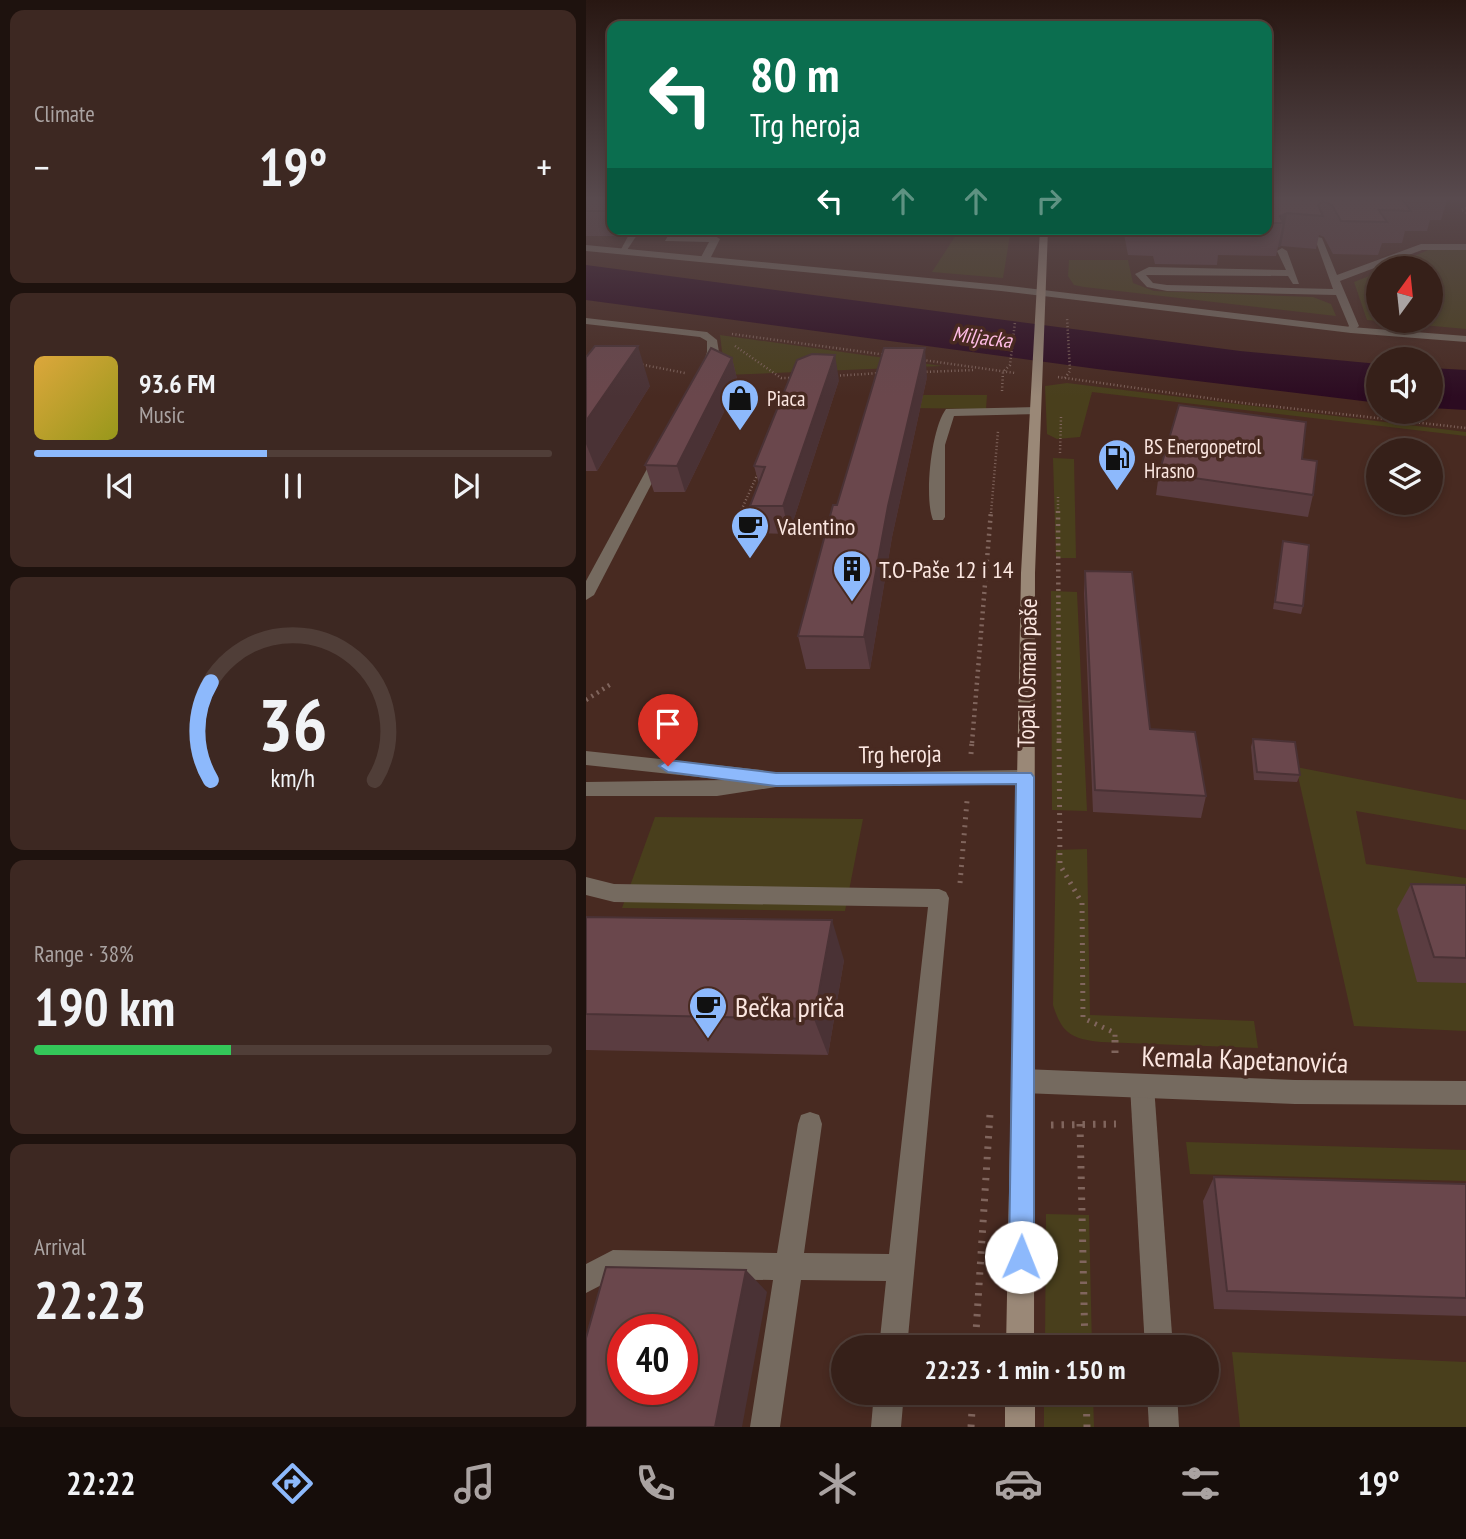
<!DOCTYPE html>
<meta charset="utf-8">
<style>
:root{--surface:#362019;--page:#3d2822;--text:#f1f3f6;--muted:#aaa3a2;--line:#503e38;--accent:#8db9fc}
body{margin:0;font-family:"PT Sans Narrow",sans-serif;background:var(--page);color:var(--text);height:100vh;display:flex;flex-direction:column;font-size:26px;white-space:nowrap}
*{box-sizing:border-box;margin:0}
p{font-size:23px;color:var(--muted)}
.icon{flex:none;width:38px;height:38px;fill:none;stroke:currentColor;stroke-width:2;stroke-linecap:round;stroke-linejoin:round}
.map{position:relative;flex:1;overflow:hidden}
.sheet{display:flex;flex-direction:column;gap:10px;padding:10px;background:#1e120e;width:586px}
.sheet>*{flex:none}
.top-card{position:absolute;left:21px;top:21px;width:665px;height:214px;border-radius:14px;box-shadow:0 4px 10px #0003,0 0 0 2px var(--line);background:#0b6e4f;color:#fff;overflow:hidden}
.needle{width:46px;rotate:15deg}
.buttons{position:absolute;left:780px;top:256px;display:grid;gap:14px}
.buttons a{display:grid;place-items:center;width:77px;height:77px;border-radius:50%;background:var(--surface);box-shadow:0 4px 10px #0003,0 0 0 2px var(--line);font-size:35px}
.speed{position:absolute;left:21px;top:1314px;display:flex;gap:14px;font-size:35px;font-weight:700;text-align:center}
.speed>*{display:grid;place-content:center;width:91px;height:91px;border-radius:50%;background:var(--surface);box-shadow:0 4px 10px #0003,0 0 0 2px var(--line);line-height:1}
.speed .limit{border:10px solid #d22;background:#fff;color:#111}
.pin{position:absolute;display:grid;place-items:center;width:60px;height:60px;color:#fff;margin:-72px -30px;border-radius:50% 50% 50% 0;rotate:-45deg;box-shadow:0 0 7px #0007}
.pin .icon{rotate:45deg}
.me{position:absolute;width:77px;margin:-38px;rotate:1deg;stroke-linejoin:round;filter:drop-shadow(0 0 5px #0008)}
.turn{display:flex;align-items:center;gap:24px;height:147px;padding:0 28px;font-size:32px}
.turn .icon{width:91px;height:91px;stroke-width:2.5}
.turn b{display:block;font-size:49px;line-height:60px}
.lanes{display:flex;align-items:center;height:66px;padding:0 28px;background:#0003;justify-content:center;gap:35px;direction:ltr}
.lanes .off{opacity:.35}
.big{font-size:52px;font-weight:700;line-height:1.1}
.sheet .tile{flex:1;display:flex;flex-direction:column;justify-content:center;gap:10px;min-width:0;padding:0 24px;border-radius:14px;background:var(--page)}
.sheet .dial{align-items:center;gap:0}
.dial svg{height:182px;overflow:visible;fill:none;stroke:var(--line);stroke-width:7;stroke-linecap:round;text-anchor:middle}
.dial text{fill:var(--text);stroke:none}
.song{display:flex;align-items:center;gap:21px}
.cover{width:84px;height:84px;border-radius:10px;background:linear-gradient(135deg,hsl(40 70% 55%),hsl(60 70% 35%))}
.played{height:7px;border-radius:4px;background:linear-gradient(90deg,var(--accent) 45%,var(--line) 45%)}
.keys{display:flex;justify-content:space-around;direction:ltr}
.heat{display:flex;justify-content:space-between;align-items:center;font-size:38px;direction:ltr}
.charge{height:10px;border-radius:5px;background:linear-gradient(90deg,#34c759 38%,var(--line) 0)}
.trip{position:absolute;left:245px;top:1335px;width:388px;height:70px;border-radius:35px;background:var(--surface);box-shadow:0 4px 10px #0003,0 0 0 2px var(--line);font-weight:700;line-height:70px;text-align:center}
.tab-bar{display:flex;height:112px;justify-content:space-around;align-items:center;background:#160d0a;color:var(--muted)}
.tab-bar .icon{width:49px;height:49px}
.tab-bar .current{color:var(--accent)}
.tab-bar b{font-size:32px;color:var(--text)}
main{display:flex;flex:1;min-height:0}
.map>svg:first-child{display:block}
.green{fill:#493f1c}
.water{fill:#2c0b21}
.lines{fill:none;stroke-linecap:round;stroke-linejoin:round}
.path-far3{stroke:#80655d;stroke-width:2.5;stroke-dasharray:1 2.5;stroke-linecap:butt}
.path-far2{stroke:#80655d;stroke-width:4.5;stroke-dasharray:2 4.5;stroke-linecap:butt}
.path-far1{stroke:#80655d;stroke-width:5;stroke-dasharray:2 6;stroke-linecap:butt}
.path{stroke:#80655d;stroke-width:7;stroke-dasharray:2.5 8;stroke-linecap:butt}
.lane{fill:#756a5f;fill-rule:evenodd}
.street{fill:#756a5f;fill-rule:evenodd}
.secondary{fill:#9a8877;fill-rule:evenodd}
.wall{fill:#5b3d41}
.shaded-wall{fill:#4a3235}
.building{fill:#6a474c;stroke:#4a3235;stroke-width:2;fill-rule:evenodd}
.route{fill:#8db9fc;stroke:#5c78a4;stroke-width:2}
.labels{text-anchor:middle;dominant-baseline:central;stroke-width:7;stroke-linejoin:round;paint-order:stroke}
.far-water-label{font-size:21px;font-style:italic;fill:#febbe4;stroke:#482a21}
.far-poi-label{font-size:21px;fill:#fbe6e0;stroke:#482a21;text-anchor:start}
.poi-label{font-size:24px;fill:#fbe6e0;stroke:#482a21;text-anchor:start}
.street-label{font-size:24px;fill:#fbe6e0;stroke:#482a21}
.near-poi-label{font-size:28px;fill:#fbe6e0;stroke:#482a21;text-anchor:start}
.near-street-label{font-size:28px;fill:#fbe6e0;stroke:#482a21}
</style>
<main>
<section class="sheet">
<div class="tile"><p>Climate</p>
<div class="heat"><a>−</a><b class="big">19°</b><a>+</a></div>
</div>
<div class="tile">
<div class="song"><i class="cover"></i><div><b>93.6 FM</b><p>Music</p></div></div>
<div class="played"></div>
<div class="keys"><svg class="icon" aria-label="previous" viewBox="0 0 24 24"><path d="M18 5L8 12l10 7zM5 5v14"/></svg><svg class="icon" aria-label="pause" viewBox="0 0 24 24"><path d="M8 5v14M16 5v14"/></svg><svg class="icon" aria-label="next" viewBox="0 0 24 24"><path d="M6 5l10 7-10 7zM19 5v14"/></svg></div>
</div>
<div class="tile dial"><svg viewBox="0 0 100 80">
<path d="M14 69A42 42 0 1 1 86 69"/>
<path d="M14 69A42 42 0 0 1 14 26" stroke="#8db9fc"/>
<text x="50" y="56" font-size="32" font-weight="700">36</text>
<text x="50" y="72" font-size="11">km/h</text>
</svg></div>
<div class="tile"><p>Range · 38%</p><b class="big">190 km</b><div class="charge"></div></div>
<div class="tile"><p>Arrival</p><b class="big">22:23</b></div>
</section>
<div class="map">
<svg width="880" height="1427" viewBox="0 0 880 1427">
<rect width="100%" height="100%" fill="#482a21"/>
<g class="green">
<polygon points="374,229 425,229 417,278 346,272"/>
<polygon points="842,250 880,250 880,329 781,320 768,282 793,272 793,320 845,320 845,268 802,268"/>
<polygon points="483,260 542,260 547,283 568,291 727,297 745,304 750,316 498,287 488,285 482,276"/>
<polygon points="134,335 356,366 139,375"/>
<polygon points="481,383 880,432 880,436 506,392 494,437 471,439 461,434 459,386"/>
<polygon points="326,395 401,395 400,409 323,408"/>
<polygon points="467,458 488,459 490,558 470,558"/>
<polygon points="465,591 491,592 501,811 466,810"/>
<polygon points="710,767 880,800 880,830 770,811 780,864 880,878 880,1031 768,1026"/>
<polygon points="69,817 277,819 259,911 36,908"/>
<path d="M501,849L504,1015L668,1021L672,1048L515,1042C486,1039 476,1034 467,1005L470,850Z"/>
<polygon points="600,1142 880,1150 880,1181 604,1174"/>
<polygon points="460,1214 503,1215 506,1347 459,1347"/>
<polygon points="646,1352 880,1362 880,1427 654,1427"/>
<polygon points="458,1393 507,1393 508,1427 458,1427"/>
</g>
<g class="water">
<polygon points="0,265 654,351 793,364 793,403 511,369 0,300"/>
<polygon points="845,368 880,370 880,410 845,408"/>
</g>
<g class="lines">
<g class="path-far3">
<polyline points="880,208 875,210 880,213"/>
<polyline points="146,334 301,355"/>
<polyline points="149,346 195,378 210,378"/>
<polyline points="337,360 429,373"/>
<polyline points="53,364 99,373"/>
<polyline points="337,372 388,370"/>
<polyline points="247,376 294,373"/>
<polyline points="472,377 657,403 880,428"/>
<polyline points="479,378 484,371 481,317"/>
<polyline points="416,391 417,372 424,365 429,322"/>
<polyline points="474,453 475,417"/>
<polyline points="472,497 472,513"/>
<polyline points="154,513 173,471"/>
<polyline points="405,513 412,431"/>
</g>
<g class="path-far2">
<polyline points="472,511 473,743"/>
<polyline points="149,524 155,511"/>
<polyline points="0,700 25,684"/>
<polyline points="386,743 405,511"/>
</g>
<g class="path-far1">
<polyline points="473,741 474,865 496,903 497,1018 529,1033 529,1041"/>
<polyline points="385,754 386,741"/>
<polyline points="374,883 381,801"/>
</g>
<g class="path">
<polyline points="529,1040 529,1057"/>
<polyline points="494,1124 499,1348"/>
<polyline points="465,1125 530,1124"/>
<polyline points="389,1348 404,1114"/>
<polyline points="500,1393 501,1427"/>
<polyline points="385,1427 387,1393"/>
</g>
<g class="lane">
<polygon points="46,229 55,229 39,253 33,253"/>
<polygon points="82,236 129,236 134,239 124,259 119,262 114,259 123,242 79,241"/>
<polygon points="728,236 736,238 751,275 835,244 880,244 880,250 836,250 754,281 773,326 765,333 760,330 763,326 750,295 581,291 561,287 549,274 563,267 700,270 691,251 696,248 701,251 713,284 707,284 702,276 560,275 567,283 581,285 747,289"/>
<path d="M450,407L454,408V414L368,416L359,445V517L357,520H347C338,498 345,429 360,409Z"/>
<polygon points="0,877 28,884 353,889 360,892 363,898 321,1348 293,1348 300,1281 215,1280 194,1427 164,1427 187,1280 29,1278 0,1293 0,1264 27,1250 191,1253 212,1124 215,1115 224,1112 233,1115 236,1124 218,1253 303,1254 342,907 28,902 0,895"/>
<polygon points="556,1074 565,1077 568,1086 587,1348 559,1348 544,1086 547,1077"/>
<polygon points="288,1393 318,1393 315,1427 285,1427"/>
<polygon points="561,1393 591,1393 593,1427 563,1427"/>
</g>
<g class="street">
<polygon points="0,245 415,285 765,327 880,336 880,342 765,333 415,291 0,251"/>
<polygon points="0,318 121,332 131,340 133,352 127,370 121,373 115,370 121,352 121,341 114,337 0,324"/>
<polygon points="74,452 80,456 8,595 0,600 0,581 68,456"/>
<polygon points="0,751 176,770 184,774 439,770 446,772 448,777 446,782 439,784 190,787 131,796 0,796 0,782 140,780 0,765"/>
<polygon points="437,1069 709,1080 880,1081 880,1105 709,1104 437,1093 428,1090 425,1081 428,1072"/>
</g>
<g class="secondary">
<polygon points="454,229 462,229 449,573 448,1348 420,1348 435,573"/>
<rect x="419" y="1393" width="30" height="34"/>
</g>
</g>
<g class="wall">
<polygon points="0,197 26,197 26,229 44,229 39,236 0,236"/>
<polygon points="681,197 862,197 855,220 844,220 841,231 819,231 816,243 796,243 792,255 747,254 738,237 733,235 730,249 695,246 692,247 690,256 632,255 631,265 569,264 567,256 542,255 537,229 681,229"/>
<polygon points="52,229 163,229 159,236 82,233 79,236 54,235"/>
<polygon points="0,357 64,386 11,471 0,471"/>
<polygon points="146,358 152,383 99,492 68,492 59,465"/>
<polygon points="341,377 306,537 284,669 220,669 212,636"/>
<polygon points="253,380 203,534 171,533 164,506 173,484 168,466"/>
<polygon points="716,459 727,495 722,517 570,495 573,473"/>
<polygon points="697,541 717,606 715,614 687,609"/>
<polygon points="499,571 564,729 620,796 615,818 507,812 498,593"/>
<polygon points="667,739 714,775 711,782 668,780 665,747"/>
<polygon points="825,884 880,885 880,983 831,982 811,909"/>
<polygon points="0,917 258,960 242,1055 0,1050"/>
<polygon points="628,1177 880,1184 880,1316 628,1309 617,1201"/>
</g>
<g class="shaded-wall">
<polygon points="701,213 695,246 692,247 697,223 694,216"/>
<polygon points="38,229 44,229 39,236"/>
<polygon points="77,229 81,229 82,233 79,236"/>
<polygon points="157,229 163,229 159,236"/>
<polygon points="52,346 64,386 11,471 0,444 0,421"/>
<polygon points="339,348 341,377 306,537 284,669 278,637 302,506"/>
<polygon points="249,355 253,380 203,534 197,506"/>
<polygon points="146,358 152,383 99,492 91,466"/>
<polygon points="246,920 258,960 242,1055 228,1019"/>
<polygon points="160,1270 181,1292 156,1427 129,1427"/>
</g>
<g class="building">
<rect x="0" y="197" width="26" height="14"/>
<polygon points="681,197 849,197 850,199 816,199 825,211 793,210 801,222 755,221 746,205 736,201 732,205 737,216 701,213 694,216 697,223 681,223"/>
<polygon points="572,229 635,229 636,232 572,231"/>
<polygon points="9,346 52,346 0,421 0,357"/>
<polygon points="125,348 146,358 91,466 59,465"/>
<polygon points="298,348 339,348 302,506 278,637 212,636 247,505 251,505"/>
<polygon points="226,354 249,355 197,506 164,506 179,467 168,466 211,360"/>
<polygon points="593,405 720,422 716,459 731,461 727,495 573,473"/>
<polygon points="697,541 723,545 717,606 689,602"/>
<polygon points="499,571 546,572 564,729 609,732 620,796 509,790"/>
<polygon points="667,739 709,742 714,775 671,772"/>
<polygon points="825,884 880,885 880,958 848,957"/>
<polygon points="0,917 246,920 228,1019 0,1014"/>
<polygon points="628,1177 880,1184 880,1298 641,1291"/>
<path d="M20,1267L160,1270L129,1427H0V1338ZM37,1330H96V1390H37Z"/>
</g>
<linearGradient id="sky" x2="0" y2="1"><stop stop-color="#281712"/><stop offset="0.5" stop-color="#584a4e"/><stop offset="1" stop-color="#584a4e" stop-opacity="0"/></linearGradient>
<rect width="880" height="397" fill="url(#sky)"/>
<polygon class="route" points="82,760 190,773 445,773 448,777 448,1257 444,1266 435,1269 426,1266 423,1257 430,784 190,786 82,772 73,766"/>
<defs>
<symbol id="shop-pin" viewBox="-11 -11 22 30"><path d="M0 17L-7.5 6A9.5 9.5 0 1 1 7.5 6Z" fill="#8db9fc" stroke="#482a21"/><path d="M-5-2.5h2.3a2.7 3.5 0 0 1 5.4 0H5L5.5 6h-11ZM-1.5-2.5h3a1.5 2.3 0 0 0-3 0Z" fill="#111"/></symbol>
<symbol id="fuel-pin" viewBox="-11 -11 22 30"><path d="M0 17L-7.5 6A9.5 9.5 0 1 1 7.5 6Z" fill="#8db9fc" stroke="#482a21"/><path d="M-5.5-6h7V0h2V4h1.3V-2.5L3-4.5l.8-.8L6-3V5H2.5V1h-1V6h-7ZM-4.2-4.7v3.2H.2V-4.7Z" fill="#111"/></symbol>
<symbol id="cafe-pin" viewBox="-11 -11 22 30"><path d="M0 17L-7.5 6A9.5 9.5 0 1 1 7.5 6Z" fill="#8db9fc" stroke="#482a21"/><path d="M-5.5-4.5H6V0H3Q3 3.5 0 3.5H-2.5Q-5.5 3.5-5.5 0ZM3-3.2v2h1.7v-2ZM-6 4.5H4V6H-6Z" fill="#111"/></symbol>
<symbol id="building-pin" viewBox="-11 -11 22 30"><path d="M0 17L-7.5 6A9.5 9.5 0 1 1 7.5 6Z" fill="#8db9fc" stroke="#482a21"/><path d="M-4-6H4V6H1V3H-1V6H-4ZM-2.5-4.3h1.7v1.8h-1.7ZM.8-4.3h1.7v1.8H.8ZM-2.5-1h1.7V.8h-1.7ZM.8-1h1.7V.8H.8Z" fill="#111"/></symbol>
</defs>
<g fill-rule="evenodd">
<use href="#shop-pin" x="132" y="376" width="44" height="60"/>
<use href="#fuel-pin" x="509" y="436" width="44" height="60"/>
<use href="#cafe-pin" x="142" y="504" width="44" height="60"/>
<use href="#building-pin" x="244" y="547" width="44" height="60"/>
<use href="#cafe-pin" x="100" y="984" width="44" height="60"/>
</g>
<g class="labels">
<g class="far-water-label">
<text transform="translate(396 337) rotate(7)">Miljacka</text>
</g>
<g class="far-poi-label">
<text x="181" y="398">Piaca</text>
<text x="558" y="446">BS Energopetrol<tspan x="558" dy="24">Hrasno</tspan></text>
</g>
<g class="poi-label">
<text x="191" y="526">Valentino</text>
<text x="293" y="569">T.O-Paše 12 i 14</text>
</g>
<g class="street-label">
<text transform="translate(441 673) rotate(-89)">Topal Osman paše</text>
<text transform="translate(314 754) rotate(-1)">Trg heroja</text>
</g>
<g class="near-poi-label">
<text x="149" y="1006">Bečka priča</text>
</g>
<g class="near-street-label">
<text transform="translate(659 1059) rotate(2)">Kemala Kapetanovića</text>
</g>
</g>
</svg>
<div class="buttons">
<a><svg class="needle" viewBox="-14 -14 28 28"><path d="M0-13l5 13h-10z" fill="#e53935"/><path d="M0 13l5-13h-10z" fill="#aaa3a2"/></svg></a>
<a><svg class="icon" aria-label="sound" viewBox="0 0 24 24"><path d="M4 9h4l5-4v14l-5-4H4zM17 9q2 3 0 6"/></svg></a>
<a><svg class="icon" aria-label="layers" viewBox="0 0 24 24"><path d="M12 4l9 5-9 5-9-5zM3 14l9 5 9-5"/></svg></a>
</div>
<div class="speed"><div class="limit">40</div></div>
<div class="pin" style="left:82px;top:766px;background:#d93025"><svg class="icon" aria-label="arrive" viewBox="0 0 24 24"><path d="M6 21V4h12l-3 4 3 4H6"/></svg></div>
<svg class="me" style="left:435px;top:1257px" viewBox="-20 -20 40 40"><circle r="19" fill="#fff"/><path d="M0-13L10 11 0 6-10 11z" fill="#8db9fc"/></svg>
<div class="trip">22:23 · 1 min · 150 m</div>
<div class="top-card">
<div class="turn"><svg class="icon" aria-label="left" viewBox="0 0 24 24"><path d="M17 20v-9H6M10 6l-5 5 5 5"/></svg><div><b>80 m</b>Trg heroja</div></div>
<div class="lanes"><svg class="icon" aria-label="left" viewBox="0 0 24 24"><path d="M17 20v-9H6M10 6l-5 5 5 5"/></svg><svg class="icon off" aria-label="ahead" viewBox="0 0 24 24"><path d="M12 20V5M6 11l6-6 6 6"/></svg><svg class="icon off" aria-label="ahead" viewBox="0 0 24 24"><path d="M12 20V5M6 11l6-6 6 6"/></svg><svg class="icon off" aria-label="right" viewBox="0 0 24 24"><path d="M7 20v-9h11M14 6l5 5-5 5"/></svg></div>
</div>
</div>
</main>
<nav class="tab-bar">
<b>22:22</b>
<svg class="icon current" aria-label="directions" viewBox="0 0 24 24"><path d="M12 3l9 9-9 9-9-9zM9 14v-3h6M13 9l2 2-2 2"/></svg>
<svg class="icon" aria-label="music" viewBox="0 0 24 24"><path d="M9 18V5l10-2v13"/><circle cx="6" cy="18" r="3"/><circle cx="16" cy="16" r="3"/></svg>
<svg class="icon" aria-label="phone" viewBox="0 0 24 24"><path d="M5 4h4l2 5-3 2q2 4 5 5l2-3 5 2v4C11 20 4 13 5 4z"/></svg>
<svg class="icon" aria-label="climate" viewBox="0 0 24 24"><path d="M12 3v18M4 7l16 10M4 17L20 7"/></svg>
<svg class="icon" aria-label="car" viewBox="0 0 24 24"><path d="M5 17H2v-5l4-1 3-4h7l3 4 3 1v5h-3M9 17h6M6 11h13"/><circle cx="7" cy="17" r="2"/><circle cx="17" cy="17" r="2"/></svg>
<svg class="icon" aria-label="filters" viewBox="0 0 24 24"><path d="M4 7h16M4 17h16"/><circle cx="9" cy="7" r="2"/><circle cx="15" cy="17" r="2"/></svg>
<b>19°</b>
</nav>
